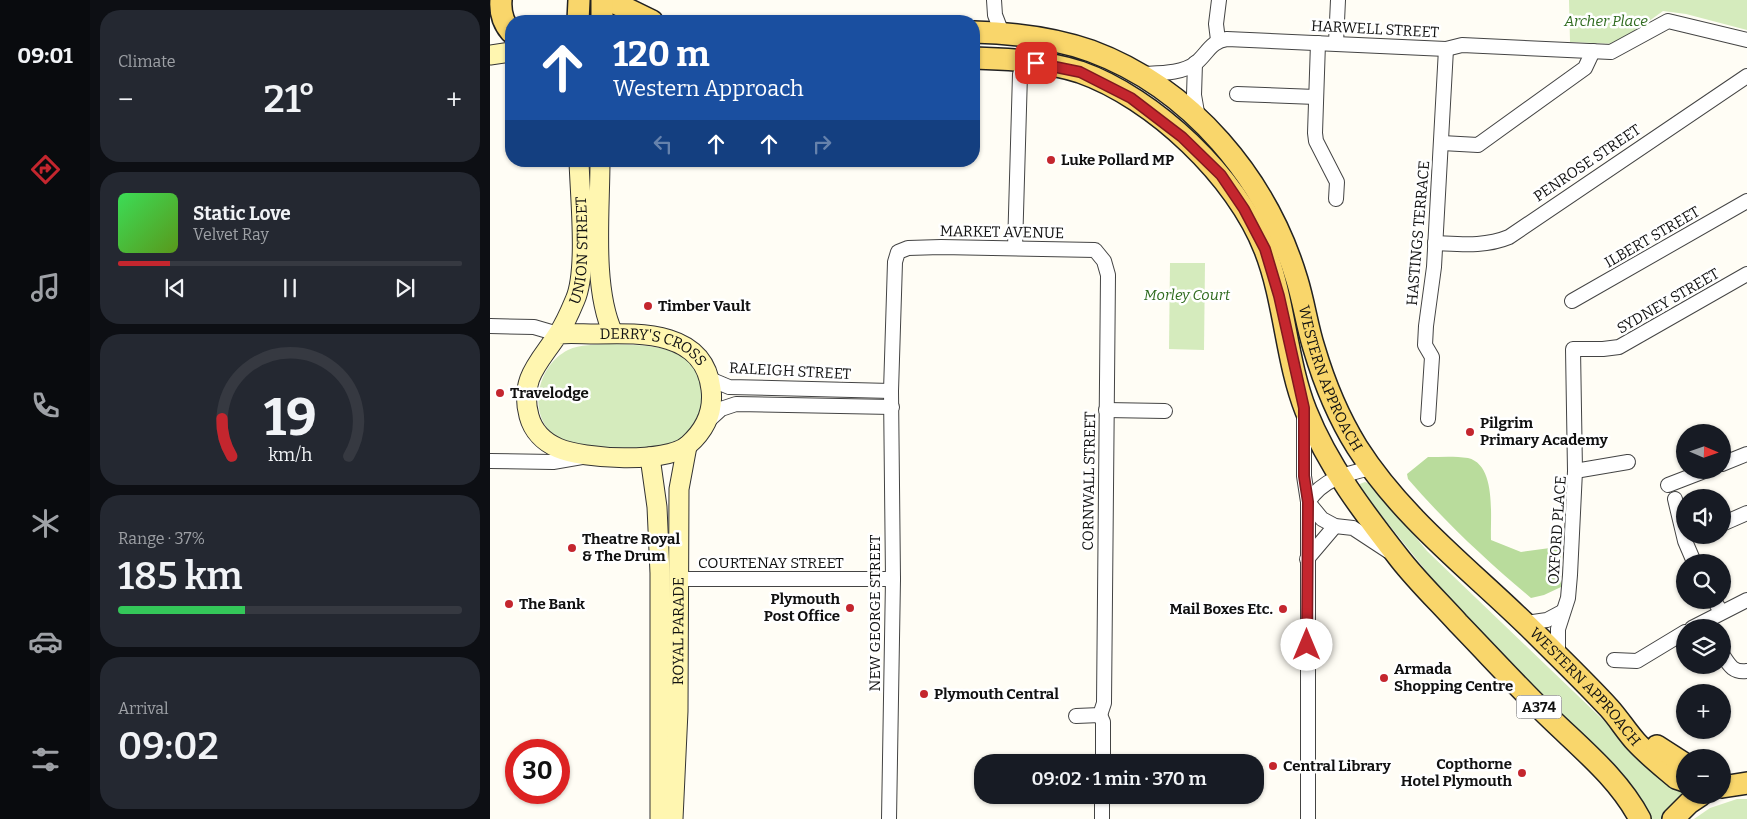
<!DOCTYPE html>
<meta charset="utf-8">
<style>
:root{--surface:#171b24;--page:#242831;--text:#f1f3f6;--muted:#9ea1a6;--line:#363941;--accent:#c4262e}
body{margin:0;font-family:Bitter,serif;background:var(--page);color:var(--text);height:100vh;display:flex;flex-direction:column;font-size:19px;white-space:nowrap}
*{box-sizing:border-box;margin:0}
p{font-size:16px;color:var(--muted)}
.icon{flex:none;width:28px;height:28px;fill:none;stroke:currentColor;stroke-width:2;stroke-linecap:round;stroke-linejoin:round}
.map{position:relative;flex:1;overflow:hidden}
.panel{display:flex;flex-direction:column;gap:10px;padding:10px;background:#0d0f14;width:400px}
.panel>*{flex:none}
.hud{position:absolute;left:15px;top:15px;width:475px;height:152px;border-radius:20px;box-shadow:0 1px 4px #0004;background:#1a4fa0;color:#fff;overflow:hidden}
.needle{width:32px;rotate:92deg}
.tools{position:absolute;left:1186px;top:424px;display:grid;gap:10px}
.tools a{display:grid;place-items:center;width:55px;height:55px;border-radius:50%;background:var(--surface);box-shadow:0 1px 4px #0004;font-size:25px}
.speed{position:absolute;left:15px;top:739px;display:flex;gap:10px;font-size:25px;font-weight:700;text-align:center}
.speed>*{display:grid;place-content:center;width:65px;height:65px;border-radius:50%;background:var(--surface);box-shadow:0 1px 4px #0004;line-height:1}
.speed .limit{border:8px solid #d22;background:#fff;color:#111}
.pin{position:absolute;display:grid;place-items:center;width:42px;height:42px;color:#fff;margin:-21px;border-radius:10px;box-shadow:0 2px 8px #0006}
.me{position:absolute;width:55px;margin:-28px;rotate:0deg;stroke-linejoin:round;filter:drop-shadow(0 0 4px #0008)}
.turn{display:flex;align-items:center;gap:18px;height:105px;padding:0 25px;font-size:22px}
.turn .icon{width:65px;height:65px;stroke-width:2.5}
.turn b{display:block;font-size:35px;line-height:42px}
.lanes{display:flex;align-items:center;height:48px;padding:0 25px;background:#0003;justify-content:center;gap:25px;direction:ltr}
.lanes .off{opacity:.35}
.big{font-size:38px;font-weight:600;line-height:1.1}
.panel .widget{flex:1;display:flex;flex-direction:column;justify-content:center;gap:8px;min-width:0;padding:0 18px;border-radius:20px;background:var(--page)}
.panel .dial{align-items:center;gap:0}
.dial svg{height:130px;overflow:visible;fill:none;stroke:var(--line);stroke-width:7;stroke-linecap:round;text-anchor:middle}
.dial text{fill:var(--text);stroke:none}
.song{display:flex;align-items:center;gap:15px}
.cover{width:60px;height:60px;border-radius:8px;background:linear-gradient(135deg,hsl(130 70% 55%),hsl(90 70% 35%))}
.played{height:5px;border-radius:2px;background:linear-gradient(90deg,var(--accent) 15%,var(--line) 15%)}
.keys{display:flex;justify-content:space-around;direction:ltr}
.heat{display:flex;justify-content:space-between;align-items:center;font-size:28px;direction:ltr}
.charge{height:8px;border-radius:4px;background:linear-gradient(90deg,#34c759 37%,var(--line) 0)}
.trip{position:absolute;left:484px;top:754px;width:290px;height:50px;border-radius:20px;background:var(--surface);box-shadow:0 1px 4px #0004;font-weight:600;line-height:50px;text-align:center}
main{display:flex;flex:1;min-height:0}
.tabs{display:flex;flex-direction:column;width:90px;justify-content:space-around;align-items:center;background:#090b0e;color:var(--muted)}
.tabs .icon{width:35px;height:35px}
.tabs .on{color:var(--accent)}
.tabs b{font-size:22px;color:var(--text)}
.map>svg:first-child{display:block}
.green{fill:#d5ebbd}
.forest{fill:#b9dc9c}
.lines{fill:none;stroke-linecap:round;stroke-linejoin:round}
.street-casing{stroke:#444;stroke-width:16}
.secondary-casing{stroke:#333;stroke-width:21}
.primary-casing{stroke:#222;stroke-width:24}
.street{stroke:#fff;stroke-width:14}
.secondary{stroke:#fff6b0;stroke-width:19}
.primary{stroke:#f9d66b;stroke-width:21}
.route-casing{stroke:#7f191e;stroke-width:12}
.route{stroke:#c4262e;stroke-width:9}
.poi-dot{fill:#c4262e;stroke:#fff;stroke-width:2}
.labels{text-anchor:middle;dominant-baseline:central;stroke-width:5;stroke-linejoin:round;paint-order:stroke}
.shield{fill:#fff;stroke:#585858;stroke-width:1}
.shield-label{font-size:14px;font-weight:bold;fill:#111}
.park-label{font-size:15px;font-style:italic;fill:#2f6b1f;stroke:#fff}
.street-label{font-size:15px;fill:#111;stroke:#fff}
.poi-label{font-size:15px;font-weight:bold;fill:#111;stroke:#fff;text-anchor:start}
</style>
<main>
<nav class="tabs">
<b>09:01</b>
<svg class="icon on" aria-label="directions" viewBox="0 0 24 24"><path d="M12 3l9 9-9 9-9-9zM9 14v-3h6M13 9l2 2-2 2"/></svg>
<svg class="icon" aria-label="music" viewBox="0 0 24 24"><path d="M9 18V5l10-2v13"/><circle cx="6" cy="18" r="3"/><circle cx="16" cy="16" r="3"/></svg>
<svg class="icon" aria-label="phone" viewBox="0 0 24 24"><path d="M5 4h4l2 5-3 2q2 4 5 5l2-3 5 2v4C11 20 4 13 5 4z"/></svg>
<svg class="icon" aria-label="climate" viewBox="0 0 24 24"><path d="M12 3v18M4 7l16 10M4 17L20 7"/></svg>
<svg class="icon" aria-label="car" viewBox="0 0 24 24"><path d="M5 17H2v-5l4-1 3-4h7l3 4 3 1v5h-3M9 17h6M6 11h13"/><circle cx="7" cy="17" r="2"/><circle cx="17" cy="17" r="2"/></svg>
<svg class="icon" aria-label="filters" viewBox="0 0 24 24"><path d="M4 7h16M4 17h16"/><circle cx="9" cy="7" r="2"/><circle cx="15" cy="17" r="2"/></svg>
</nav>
<section class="panel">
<div class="widget"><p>Climate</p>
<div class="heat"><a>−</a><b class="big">21°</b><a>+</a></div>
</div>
<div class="widget">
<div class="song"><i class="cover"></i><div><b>Static Love</b><p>Velvet Ray</p></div></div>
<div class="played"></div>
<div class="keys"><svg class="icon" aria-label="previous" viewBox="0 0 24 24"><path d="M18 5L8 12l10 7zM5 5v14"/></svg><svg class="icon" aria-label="pause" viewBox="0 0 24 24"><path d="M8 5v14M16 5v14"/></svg><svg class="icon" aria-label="next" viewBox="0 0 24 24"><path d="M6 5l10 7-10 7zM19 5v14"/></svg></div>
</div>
<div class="widget dial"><svg viewBox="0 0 100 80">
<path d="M14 69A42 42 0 1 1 86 69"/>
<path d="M14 69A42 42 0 0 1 8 46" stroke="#c4262e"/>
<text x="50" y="56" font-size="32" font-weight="700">19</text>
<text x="50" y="72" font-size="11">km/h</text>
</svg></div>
<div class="widget"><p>Range · 37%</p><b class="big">185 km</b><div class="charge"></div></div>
<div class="widget"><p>Arrival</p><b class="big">09:02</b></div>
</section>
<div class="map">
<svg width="1257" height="819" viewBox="0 0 1257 819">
<rect width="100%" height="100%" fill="#fffdf5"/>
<g class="green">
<polygon points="1079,0 1257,0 1257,30 1196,14 1173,11 1127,44 1080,42"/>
<polygon points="680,263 715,263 714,350 679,349"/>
<path d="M119,344C141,345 165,344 186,353C225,368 219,428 183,444C168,451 148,449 131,449C110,448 86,450 68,438C36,417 46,366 78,350C90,344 106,345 119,344Z"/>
<polygon points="875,482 883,485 937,551 1157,762 1195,788 1195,795 1173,819 1156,819 1150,797 1120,763 1063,712 957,597 867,485"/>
<polygon points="1247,799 1257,799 1257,819 1204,819 1220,808"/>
</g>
<path class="forest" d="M938,457C951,457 965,456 978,458C1007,465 1000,518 1001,540L1031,552L1060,548L1071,549V587L1054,595L1041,598C997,561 956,523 918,479L917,474Z"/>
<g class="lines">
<defs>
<g id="street">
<polyline points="504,0 505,15 512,33"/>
<polyline points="728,40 726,24 729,0"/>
<polyline points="828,43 825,133 826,141 847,182 846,199"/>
<polyline points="846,43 848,0"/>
<polyline points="705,63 704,95 708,118"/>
<path d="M651,74C668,73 692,74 706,63C717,54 721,41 737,39L956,49L972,45L1121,52L1178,21L1257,40"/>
<polyline points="747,94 826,97"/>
<polyline points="952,143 988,145 1095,68 1103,51"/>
<path d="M945,243C970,244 995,247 1019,237L1257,76"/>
<polyline points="525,248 530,74"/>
<polyline points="1082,301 1257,201"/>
<polyline points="0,326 44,327 68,334"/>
<polyline points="220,379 239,387 401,391"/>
<polyline points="616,410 675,411"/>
<polyline points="814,416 814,476 818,502 818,819"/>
<polyline points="938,419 942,357 935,345 936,326 944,267 956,49"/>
<polyline points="219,420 231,409 246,404 402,407"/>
<polyline points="0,461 63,462 92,457"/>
<polyline points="1232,464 1257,454"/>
<polyline points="1085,471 1138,462"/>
<polyline points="1178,485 1217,470"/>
<polyline points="1185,499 1195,541 1204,562"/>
<polyline points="818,502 832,519 845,526 863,528 898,551"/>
<path d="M818,502C833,479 855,474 881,468"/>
<polyline points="1232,524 1257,513"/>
<polyline points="817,559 845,526"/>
<polyline points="189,579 403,579"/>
<polyline points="1224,600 1231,612"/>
<polyline points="1036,623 1057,620 1072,612"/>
<polyline points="1202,628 1257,600"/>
<path d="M1232,654C1239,665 1243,673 1257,671"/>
<polyline points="1068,655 1068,629 1078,598 1080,575 1085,471 1083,349 1113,349 1129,347 1257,274"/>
<polyline points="1124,660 1147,661 1195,632"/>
<polyline points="610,715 613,722 613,762"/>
<polyline points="399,819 403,579 401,391 405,262 408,252 418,248 451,247 605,250 614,261 618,275 614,703 610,715 586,716"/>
<polyline points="612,819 612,795"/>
</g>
<g id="secondary">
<polyline points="0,55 21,52"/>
<path d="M110,161C110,212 102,288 123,333"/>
<path id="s1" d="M68,334C81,333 93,334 106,334C152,333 214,331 221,389C224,412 215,430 198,445C176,464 93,459 68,448C54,442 43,431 39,416C29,378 50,362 68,334C75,324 80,312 85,300C98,271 90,196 89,161"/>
<polyline points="160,457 167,507 170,573 170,819"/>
<path id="s2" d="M183,819L188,711L189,489L197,446"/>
</g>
<g id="primary">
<path d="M11,0C10,12 13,23 21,32"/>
<polyline points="119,0 162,21"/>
<polyline points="88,21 89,0"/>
<polyline points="112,21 112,0"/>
<path id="s3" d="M484,32C523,33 564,38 601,51C701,88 777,179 807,280C814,303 817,326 824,348C834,382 849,418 867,447C914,521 986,574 1047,635C1071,659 1096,683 1119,708C1129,719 1136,731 1146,742C1158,755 1172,766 1186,778L1195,781"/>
<path d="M484,58C519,59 556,61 590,72C664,98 747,177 775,250C795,301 796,361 816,411C838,466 874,513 910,559C928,582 949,602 968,623C999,655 1029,688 1061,719C1093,750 1129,779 1150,819"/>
<polyline points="1167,746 1195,764"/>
<polyline points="1232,787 1257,783"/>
<polyline points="1183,819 1199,803 1211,795"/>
</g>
</defs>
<use href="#street" class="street-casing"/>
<use href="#secondary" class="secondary-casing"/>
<use href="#primary" class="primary-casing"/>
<use href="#street" class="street"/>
<use href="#secondary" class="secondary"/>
<use href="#primary" class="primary"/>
</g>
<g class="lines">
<defs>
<polyline id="route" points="546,63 590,72 641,98 692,137 731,175 754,209 775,249 789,296 814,408 814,476 818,502 817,645"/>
</defs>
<use href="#route" class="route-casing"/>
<use href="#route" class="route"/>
</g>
<g class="poi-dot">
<circle cx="561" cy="160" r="5"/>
<circle cx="158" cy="306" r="5"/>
<circle cx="10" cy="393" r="5"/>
<circle cx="980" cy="432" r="5"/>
<circle cx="82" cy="548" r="5"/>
<circle cx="19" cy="604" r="5"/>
<circle cx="360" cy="608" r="5"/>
<circle cx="793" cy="609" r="5"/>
<circle cx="894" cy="678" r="5"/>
<circle cx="434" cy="694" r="5"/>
<circle cx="783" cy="766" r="5"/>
<circle cx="1032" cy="773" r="5"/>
</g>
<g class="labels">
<rect class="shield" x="1026.5" y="695.5" width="45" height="23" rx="4"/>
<g class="shield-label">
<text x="1049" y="707">A374</text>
</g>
<g class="park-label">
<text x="1116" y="21">Archer Place</text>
<text x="697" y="295">Morley Court</text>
</g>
<g class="street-label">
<text transform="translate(885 29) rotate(3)">HARWELL STREET</text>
<text transform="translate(1097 163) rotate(-34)">PENROSE STREET</text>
<text transform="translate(512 232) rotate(1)">MARKET AVENUE</text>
<text transform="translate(928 233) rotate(-85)">HASTINGS TERRACE</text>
<text transform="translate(1162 237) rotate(-30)">ILBERT STREET</text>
<text stroke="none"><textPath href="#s1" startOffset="601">UNION STREET</textPath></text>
<text transform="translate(1178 301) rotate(-30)">SYDNEY STREET</text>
<text stroke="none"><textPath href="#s1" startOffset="98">DERRY'S CROSS</textPath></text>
<text transform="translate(300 371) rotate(3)">RALEIGH STREET</text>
<text stroke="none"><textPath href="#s3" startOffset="542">WESTERN APPROACH</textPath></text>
<text transform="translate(599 481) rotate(-89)">CORNWALL STREET</text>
<text transform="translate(1067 530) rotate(-86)">OXFORD PLACE</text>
<text x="281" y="563">COURTENAY STREET</text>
<text transform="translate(385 613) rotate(-90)">NEW GEORGE STREET</text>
<text stroke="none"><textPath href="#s2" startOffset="188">ROYAL PARADE</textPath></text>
<text stroke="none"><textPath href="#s3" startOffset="948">WESTERN APPROACH</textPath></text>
</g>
<g class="poi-label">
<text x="571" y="160">Luke Pollard MP</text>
<text x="168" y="306">Timber Vault</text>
<text x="20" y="393">Travelodge</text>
<text x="990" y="423">Pilgrim<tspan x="990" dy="17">Primary Academy</tspan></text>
<text x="92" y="539">Theatre Royal<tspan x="92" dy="17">&amp; The Drum</tspan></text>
<text x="350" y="599" text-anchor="end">Plymouth<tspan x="350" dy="17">Post Office</tspan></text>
<text x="29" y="604">The Bank</text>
<text x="783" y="609" text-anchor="end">Mail Boxes Etc.</text>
<text x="904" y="669">Armada<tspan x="904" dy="17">Shopping Centre</tspan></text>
<text x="444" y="694">Plymouth Central</text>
<text x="1022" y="764" text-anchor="end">Copthorne<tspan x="1022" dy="17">Hotel Plymouth</tspan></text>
<text x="793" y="766">Central Library</text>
</g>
</g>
</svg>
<div class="tools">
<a><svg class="needle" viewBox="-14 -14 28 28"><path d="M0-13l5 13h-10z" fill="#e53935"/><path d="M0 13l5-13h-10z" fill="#9ea1a6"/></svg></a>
<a><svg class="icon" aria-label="sound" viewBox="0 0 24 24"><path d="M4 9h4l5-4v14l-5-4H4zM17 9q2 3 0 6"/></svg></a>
<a><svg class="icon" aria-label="search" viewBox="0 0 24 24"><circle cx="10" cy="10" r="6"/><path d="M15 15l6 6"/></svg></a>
<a><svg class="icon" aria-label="layers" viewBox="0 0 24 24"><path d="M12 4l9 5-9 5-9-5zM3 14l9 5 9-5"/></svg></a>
<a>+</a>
<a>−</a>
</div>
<div class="speed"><div class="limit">30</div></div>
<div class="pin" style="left:546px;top:63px;background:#d93025"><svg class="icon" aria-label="arrive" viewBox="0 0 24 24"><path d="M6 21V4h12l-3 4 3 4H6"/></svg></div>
<svg class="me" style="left:817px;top:645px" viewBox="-20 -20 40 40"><circle r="19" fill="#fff"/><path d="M0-13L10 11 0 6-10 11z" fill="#c4262e"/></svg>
<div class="trip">09:02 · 1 min · 370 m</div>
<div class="hud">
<div class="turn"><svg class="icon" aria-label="ahead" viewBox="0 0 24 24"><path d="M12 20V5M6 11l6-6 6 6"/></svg><div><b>120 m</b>Western Approach</div></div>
<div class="lanes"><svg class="icon off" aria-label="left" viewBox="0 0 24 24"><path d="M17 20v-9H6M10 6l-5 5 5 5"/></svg><svg class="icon" aria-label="ahead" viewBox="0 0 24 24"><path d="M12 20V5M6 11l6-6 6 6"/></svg><svg class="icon" aria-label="ahead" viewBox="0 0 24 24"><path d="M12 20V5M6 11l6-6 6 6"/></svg><svg class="icon off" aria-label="right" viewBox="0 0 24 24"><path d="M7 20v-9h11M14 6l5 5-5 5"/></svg></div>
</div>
</div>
</main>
